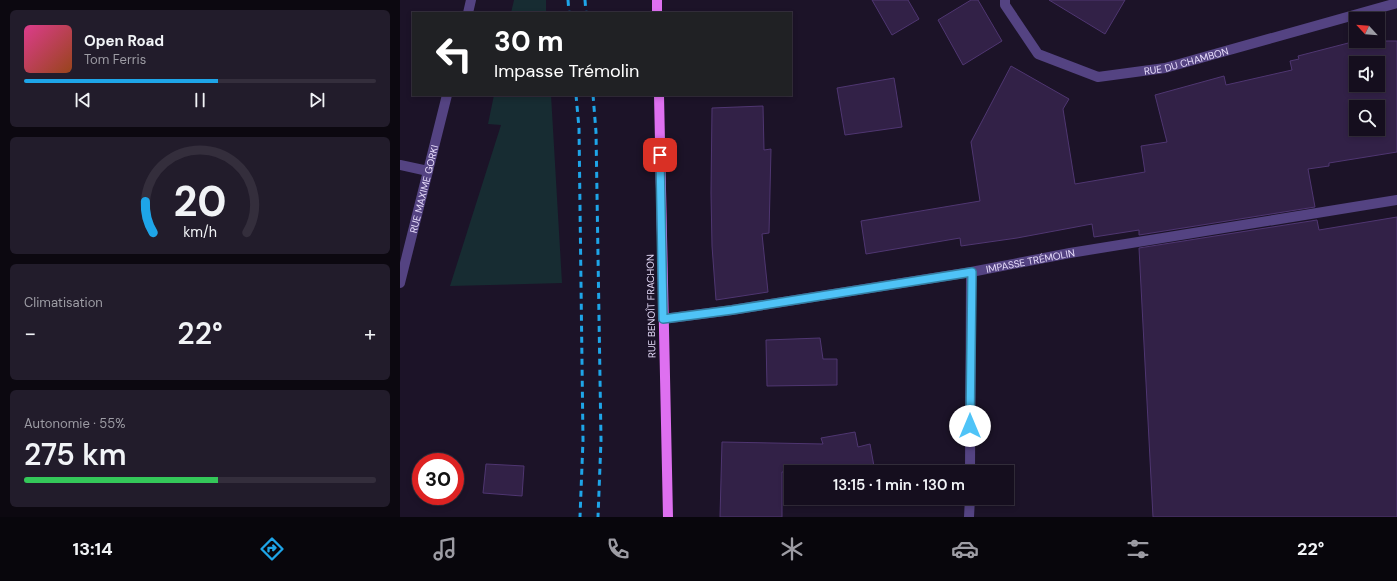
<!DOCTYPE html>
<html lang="fr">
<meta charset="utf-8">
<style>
:root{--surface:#150e1e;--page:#221c2b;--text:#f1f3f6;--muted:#9d9ca4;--line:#342e3c;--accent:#1ea5e8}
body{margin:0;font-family:"DM Sans",sans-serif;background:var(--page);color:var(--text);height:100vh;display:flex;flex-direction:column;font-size:15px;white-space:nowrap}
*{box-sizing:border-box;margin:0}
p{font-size:13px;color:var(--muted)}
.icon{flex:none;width:22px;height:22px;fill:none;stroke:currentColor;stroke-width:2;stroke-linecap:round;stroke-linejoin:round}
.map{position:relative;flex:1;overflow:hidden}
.sheet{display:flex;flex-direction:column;gap:10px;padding:10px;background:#0c0810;width:400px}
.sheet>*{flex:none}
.guide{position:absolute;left:12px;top:12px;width:380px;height:84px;border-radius:0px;box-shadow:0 2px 6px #0003,0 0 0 1px var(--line);background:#202124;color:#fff;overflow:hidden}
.needle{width:26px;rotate:296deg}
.buttons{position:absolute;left:949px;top:12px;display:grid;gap:8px}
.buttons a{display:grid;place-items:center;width:36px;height:36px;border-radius:0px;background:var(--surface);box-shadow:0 2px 6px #0003,0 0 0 1px var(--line);font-size:20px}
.speed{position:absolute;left:12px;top:453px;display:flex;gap:8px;font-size:20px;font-weight:700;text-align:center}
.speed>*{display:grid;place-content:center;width:52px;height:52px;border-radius:50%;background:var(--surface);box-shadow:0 2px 6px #0003,0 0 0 1px var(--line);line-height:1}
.speed .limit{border:6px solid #d22;background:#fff;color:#111}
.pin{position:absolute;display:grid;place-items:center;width:34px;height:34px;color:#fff;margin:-17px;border-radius:8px;box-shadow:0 2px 6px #0006}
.me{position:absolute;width:44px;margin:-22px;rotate:0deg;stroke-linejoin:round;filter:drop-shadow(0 0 3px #0008)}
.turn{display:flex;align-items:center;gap:14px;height:84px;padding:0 16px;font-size:18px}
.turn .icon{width:52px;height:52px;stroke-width:2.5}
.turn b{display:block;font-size:28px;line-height:34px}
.big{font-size:30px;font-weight:600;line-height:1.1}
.sheet .tile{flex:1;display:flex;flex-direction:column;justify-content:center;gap:6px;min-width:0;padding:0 14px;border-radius:6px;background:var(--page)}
.sheet .dial{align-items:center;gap:0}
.dial svg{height:104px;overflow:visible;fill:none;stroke:var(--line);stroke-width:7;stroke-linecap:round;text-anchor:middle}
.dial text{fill:var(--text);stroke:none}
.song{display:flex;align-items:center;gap:12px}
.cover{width:48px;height:48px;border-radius:6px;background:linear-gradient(135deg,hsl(330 70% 55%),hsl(20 70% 35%))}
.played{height:4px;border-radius:2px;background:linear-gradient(90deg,var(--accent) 55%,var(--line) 55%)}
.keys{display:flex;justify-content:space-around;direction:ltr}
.heat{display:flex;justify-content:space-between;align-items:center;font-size:22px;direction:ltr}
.charge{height:6px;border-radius:3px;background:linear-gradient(90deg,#34c759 55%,var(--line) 0)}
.trip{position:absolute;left:384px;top:465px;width:230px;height:40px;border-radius:0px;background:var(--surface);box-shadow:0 2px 6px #0003,0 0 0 1px var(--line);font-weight:600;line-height:40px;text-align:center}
.menu{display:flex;height:64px;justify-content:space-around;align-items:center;background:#08060c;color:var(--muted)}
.menu .icon{width:28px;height:28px}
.menu .active{color:var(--accent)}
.menu b{font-size:18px;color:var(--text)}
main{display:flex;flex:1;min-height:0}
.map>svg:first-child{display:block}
.green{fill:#172c32}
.building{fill:#322147;stroke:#4f3671;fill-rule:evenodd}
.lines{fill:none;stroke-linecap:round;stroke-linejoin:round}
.minor{stroke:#544382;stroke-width:10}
.major{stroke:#de70f0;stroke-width:10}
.rail{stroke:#1ea5e8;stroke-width:3;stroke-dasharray:6 5;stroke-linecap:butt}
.route-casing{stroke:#337fa1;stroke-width:10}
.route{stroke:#4fc3f7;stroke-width:7}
.labels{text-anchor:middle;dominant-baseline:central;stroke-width:4;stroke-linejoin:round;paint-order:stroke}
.street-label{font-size:10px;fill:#e8defc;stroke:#1c1328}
</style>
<main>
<section class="sheet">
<div class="tile">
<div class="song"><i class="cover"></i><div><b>Open Road</b><p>Tom Ferris</p></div></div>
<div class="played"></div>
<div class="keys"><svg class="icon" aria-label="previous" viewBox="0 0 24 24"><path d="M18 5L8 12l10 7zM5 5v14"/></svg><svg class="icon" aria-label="pause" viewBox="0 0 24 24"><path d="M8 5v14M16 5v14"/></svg><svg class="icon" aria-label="next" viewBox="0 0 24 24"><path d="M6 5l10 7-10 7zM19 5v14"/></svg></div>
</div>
<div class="tile dial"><svg viewBox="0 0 100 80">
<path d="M14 69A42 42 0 1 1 86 69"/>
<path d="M14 69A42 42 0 0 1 8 45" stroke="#1ea5e8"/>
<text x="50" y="56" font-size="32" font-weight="700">20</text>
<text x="50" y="72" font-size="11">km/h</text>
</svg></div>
<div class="tile"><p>Climatisation</p>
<div class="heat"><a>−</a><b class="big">22°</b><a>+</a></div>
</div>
<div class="tile"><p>Autonomie · 55%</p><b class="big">275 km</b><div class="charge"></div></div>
</section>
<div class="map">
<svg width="997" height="517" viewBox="0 0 997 517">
<rect width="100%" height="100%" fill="#1c1328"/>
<g class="green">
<polygon points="114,0 146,0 146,13 111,13"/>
<polygon points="94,95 151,95 162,283 50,286 101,125 88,124"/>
</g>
<g class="building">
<polygon points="472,0 508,0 519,19 492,35"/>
<polygon points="571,0 578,0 602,41 563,65 538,20"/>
<polygon points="649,0 725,0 705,34"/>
<path d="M956,41H997V152L929,163V166L908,169L915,207L739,235V230L694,237L692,224L617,238L561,246L560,238L466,254L461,221L580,201L571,142L611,66L669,99L663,109L675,184L745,172L741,146L767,142L755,95L824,76L826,85L892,70L890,61L899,59L898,56ZM956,63H978V85H956ZM956,107H978V129H956Z"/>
<polygon points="494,78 502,127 445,135 437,88"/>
<polygon points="363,106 364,150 371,149 369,233 362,234 368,292 316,300 312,246 311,193 312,108"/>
<polygon points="997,217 997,517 753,517 739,248 917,220 919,230"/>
<polygon points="420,338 423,359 437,359 437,385 367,386 366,340"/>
<polygon points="455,432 458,447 470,444 475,472 382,472 382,517 320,517 322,442 423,444 421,438"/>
<polygon points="86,464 124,466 122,496 83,493"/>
<polygon points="432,498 469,498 433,504"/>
</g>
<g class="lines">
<g class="minor">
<path id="s1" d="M605,0V5L638,54L698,77L765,68L997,3"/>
<polyline points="68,13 71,0"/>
<polyline points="0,165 28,171"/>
<path id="s2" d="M0,283L47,95"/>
<path id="s3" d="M263,319L332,310L571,272L670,253L997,200"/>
<polyline points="570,472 571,272"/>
<polyline points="569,517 570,498"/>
</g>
<g class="major">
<polyline points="257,0 257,13"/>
<polyline points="259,95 268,517"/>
</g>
<g class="rail">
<polyline points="168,0 169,13"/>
<polyline points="185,0 186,13"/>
<polyline points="176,95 179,128 183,440 180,517"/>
<polyline points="193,95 196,132 201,440 198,517"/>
</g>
</g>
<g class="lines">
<defs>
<polyline id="route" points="260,155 263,319 332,310 572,272 570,426"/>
</defs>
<use href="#route" class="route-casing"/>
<use href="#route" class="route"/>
</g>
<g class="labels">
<g class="street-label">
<text stroke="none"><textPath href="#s1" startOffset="218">RUE DU CHAMBON</textPath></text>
<text stroke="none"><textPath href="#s2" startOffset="97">RUE MAXIME GORKI</textPath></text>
<text stroke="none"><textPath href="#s3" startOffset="372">IMPASSE TRÉMOLIN</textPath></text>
<text transform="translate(251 306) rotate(-91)">RUE BENOÎT FRACHON</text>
</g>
</g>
</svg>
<div class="buttons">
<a><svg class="needle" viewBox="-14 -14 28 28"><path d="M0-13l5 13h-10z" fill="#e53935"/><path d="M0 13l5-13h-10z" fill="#9d9ca4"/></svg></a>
<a><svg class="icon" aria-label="sound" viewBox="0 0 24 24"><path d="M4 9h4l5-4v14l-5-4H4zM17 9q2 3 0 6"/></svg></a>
<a><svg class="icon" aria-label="search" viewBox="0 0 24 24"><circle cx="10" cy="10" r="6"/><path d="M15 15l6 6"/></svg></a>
</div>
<div class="speed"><div class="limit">30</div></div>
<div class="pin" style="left:260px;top:155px;background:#d93025"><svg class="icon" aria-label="arrive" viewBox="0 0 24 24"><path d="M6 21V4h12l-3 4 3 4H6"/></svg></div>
<svg class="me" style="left:570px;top:426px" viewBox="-20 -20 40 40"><circle r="19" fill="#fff"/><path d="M0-13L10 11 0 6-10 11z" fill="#4fc3f7"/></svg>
<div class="trip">13:15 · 1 min · 130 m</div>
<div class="guide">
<div class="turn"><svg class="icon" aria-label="left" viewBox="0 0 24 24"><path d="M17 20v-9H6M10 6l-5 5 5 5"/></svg><div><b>30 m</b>Impasse Trémolin</div></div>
</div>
</div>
</main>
<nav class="menu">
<b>13:14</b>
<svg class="icon active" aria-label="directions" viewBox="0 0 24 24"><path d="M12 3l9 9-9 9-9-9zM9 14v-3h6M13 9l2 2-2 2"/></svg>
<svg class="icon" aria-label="music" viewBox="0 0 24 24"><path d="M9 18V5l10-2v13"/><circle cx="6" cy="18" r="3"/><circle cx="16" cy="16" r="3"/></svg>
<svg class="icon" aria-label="phone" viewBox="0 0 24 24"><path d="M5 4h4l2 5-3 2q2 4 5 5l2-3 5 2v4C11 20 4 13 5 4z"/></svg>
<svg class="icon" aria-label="climate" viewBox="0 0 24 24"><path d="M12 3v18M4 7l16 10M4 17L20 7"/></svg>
<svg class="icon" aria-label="car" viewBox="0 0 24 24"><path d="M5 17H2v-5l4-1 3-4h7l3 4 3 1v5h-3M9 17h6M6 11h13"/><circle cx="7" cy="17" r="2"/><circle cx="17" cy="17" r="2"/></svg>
<svg class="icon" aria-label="filters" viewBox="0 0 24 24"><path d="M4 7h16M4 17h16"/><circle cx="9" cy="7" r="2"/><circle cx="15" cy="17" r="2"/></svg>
<b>22°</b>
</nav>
